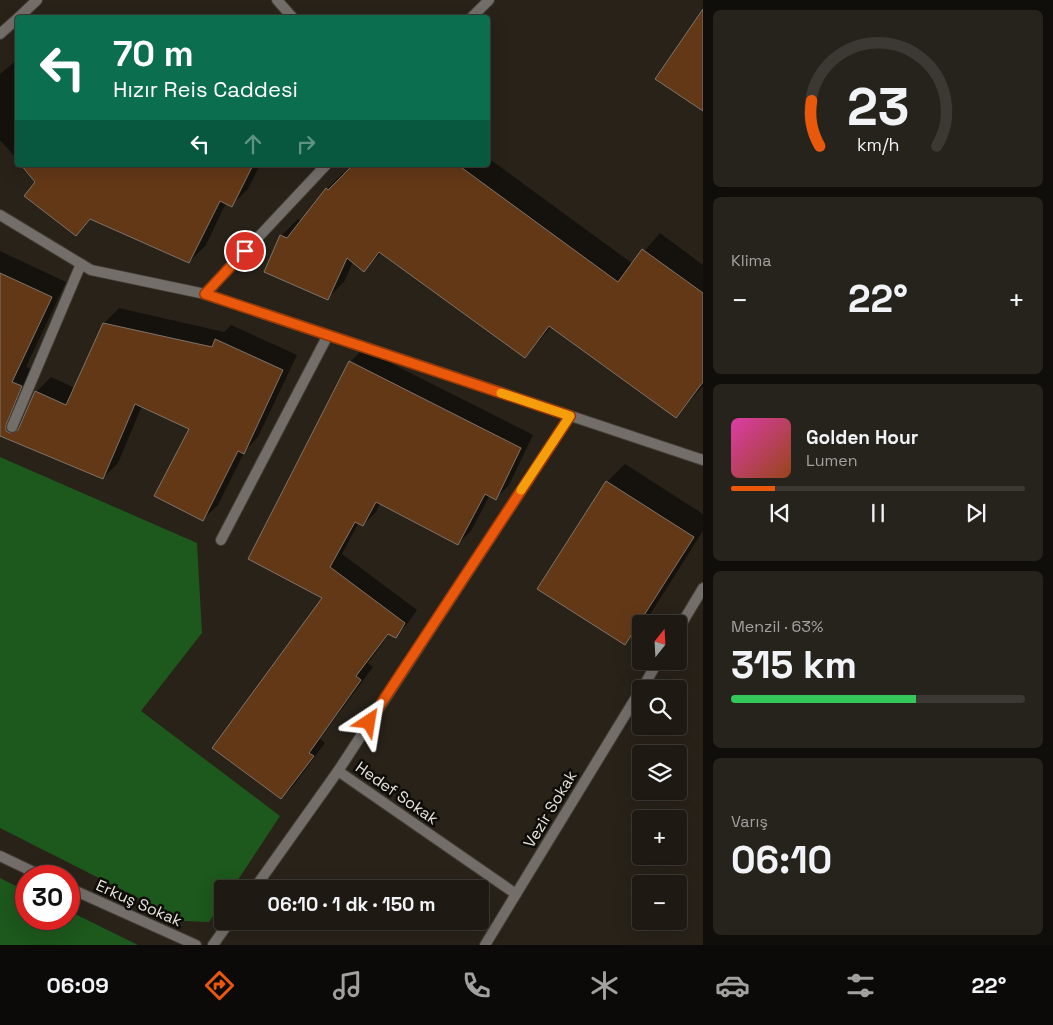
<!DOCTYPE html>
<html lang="tr">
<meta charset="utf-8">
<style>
:root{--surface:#1e1a13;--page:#26231c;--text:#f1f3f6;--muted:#a1a1a0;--line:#3c3833;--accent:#ea580c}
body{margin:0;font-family:"Space Grotesk",sans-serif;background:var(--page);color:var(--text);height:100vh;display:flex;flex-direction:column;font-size:19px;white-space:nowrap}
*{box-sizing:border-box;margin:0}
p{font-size:16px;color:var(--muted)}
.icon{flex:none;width:28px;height:28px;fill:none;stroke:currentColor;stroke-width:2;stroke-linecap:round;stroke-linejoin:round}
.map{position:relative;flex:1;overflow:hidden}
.details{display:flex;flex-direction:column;gap:10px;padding:10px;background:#100e0a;width:350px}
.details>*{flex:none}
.guide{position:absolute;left:15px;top:15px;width:475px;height:152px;border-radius:5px;box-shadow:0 5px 20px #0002,0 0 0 1px var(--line);background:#0b6e4f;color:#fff;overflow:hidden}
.needle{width:32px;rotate:18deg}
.tools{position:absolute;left:632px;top:615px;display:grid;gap:10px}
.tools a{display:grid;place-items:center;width:55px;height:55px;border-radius:5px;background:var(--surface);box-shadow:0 5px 20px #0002,0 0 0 1px var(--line);font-size:25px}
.speed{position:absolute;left:15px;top:865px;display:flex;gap:10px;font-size:25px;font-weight:700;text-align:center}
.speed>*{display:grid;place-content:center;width:65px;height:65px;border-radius:50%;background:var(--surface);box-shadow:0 5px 20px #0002,0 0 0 1px var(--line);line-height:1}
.speed .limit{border:8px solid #d22;background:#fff;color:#111}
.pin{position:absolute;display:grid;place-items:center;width:42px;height:42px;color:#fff;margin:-21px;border:2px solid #fff;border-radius:50%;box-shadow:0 1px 5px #0007}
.me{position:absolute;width:55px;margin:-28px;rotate:33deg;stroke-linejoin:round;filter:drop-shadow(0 0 4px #0008)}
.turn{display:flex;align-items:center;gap:18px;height:105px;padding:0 15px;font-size:22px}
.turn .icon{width:65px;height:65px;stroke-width:2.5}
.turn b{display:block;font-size:35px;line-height:42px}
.lanes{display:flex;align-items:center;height:48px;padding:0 15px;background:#0003;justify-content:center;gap:25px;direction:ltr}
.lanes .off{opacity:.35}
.big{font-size:38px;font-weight:600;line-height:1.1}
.details .tile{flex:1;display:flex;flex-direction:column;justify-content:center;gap:8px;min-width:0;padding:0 18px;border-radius:8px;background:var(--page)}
.details .dial{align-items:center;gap:0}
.dial svg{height:130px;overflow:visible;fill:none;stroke:var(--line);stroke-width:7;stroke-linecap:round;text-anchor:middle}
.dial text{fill:var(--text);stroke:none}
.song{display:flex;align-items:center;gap:15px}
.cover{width:60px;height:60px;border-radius:8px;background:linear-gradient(135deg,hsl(320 70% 55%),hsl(20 70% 35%))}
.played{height:5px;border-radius:2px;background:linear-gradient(90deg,var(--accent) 15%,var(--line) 15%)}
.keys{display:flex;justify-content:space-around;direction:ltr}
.heat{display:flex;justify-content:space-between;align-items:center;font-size:28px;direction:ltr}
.charge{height:8px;border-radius:4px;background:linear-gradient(90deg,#34c759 63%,var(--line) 0)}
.trip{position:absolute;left:214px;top:880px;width:275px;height:50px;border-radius:5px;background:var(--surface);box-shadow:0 5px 20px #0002,0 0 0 1px var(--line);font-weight:600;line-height:50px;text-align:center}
.tab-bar{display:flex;height:80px;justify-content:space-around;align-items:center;background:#0c0a08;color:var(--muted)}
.tab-bar .icon{width:35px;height:35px}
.tab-bar .on{color:var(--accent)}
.tab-bar b{font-size:22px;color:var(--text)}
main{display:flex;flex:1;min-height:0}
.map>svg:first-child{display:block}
.green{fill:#1d581c}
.shadow{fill:#0007}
.building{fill:#633817;stroke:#7f736b}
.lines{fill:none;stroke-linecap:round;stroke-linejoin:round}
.minor-casing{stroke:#433d34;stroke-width:12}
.tertiary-casing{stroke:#433d34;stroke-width:12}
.minor{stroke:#746e6b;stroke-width:10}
.tertiary{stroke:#746e6b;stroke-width:10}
.route-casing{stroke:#983908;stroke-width:12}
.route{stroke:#ea580c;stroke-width:9}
.slow{stroke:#f59e0b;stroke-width:9}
.labels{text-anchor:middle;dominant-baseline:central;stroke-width:5;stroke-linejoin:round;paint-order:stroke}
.street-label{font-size:16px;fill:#e8e3dd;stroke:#0e0c08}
</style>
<main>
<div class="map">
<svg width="703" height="945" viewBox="0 0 703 945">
<rect width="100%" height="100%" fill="#282219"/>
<g class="green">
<polygon points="0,457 197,543 202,633 141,711 280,816 232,889 222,889 222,902 209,922 184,921 0,828"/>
<polygon points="0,878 26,891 26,919 69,919 69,911 138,945 0,945"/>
</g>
<g class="shadow">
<polygon points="18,59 18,160 0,140 0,74"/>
<polygon points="488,158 633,264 660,233 703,265 703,386 676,417 552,326 525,357 382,252 364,270 353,262 344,282 328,298 281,236 298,219 302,221 327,189 343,173 346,175 355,165 488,165"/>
<polygon points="22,165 260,165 248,189 231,206 226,203 206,245 189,262 92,218 76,234"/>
<polygon points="0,251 66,282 26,367 36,371 21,416 24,418 36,392 51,377 75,388 104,323 119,308 224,332 231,325 297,355 258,437 245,451 218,505 203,519 190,428 142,406 118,463 103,478 0,430"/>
<polygon points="363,349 533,435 509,485 496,498 490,495 471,531 458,544 380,503 376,512 363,525 359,522 342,554 417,610 408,623 395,636 390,633 368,663 373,667 320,739 325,743 294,785 281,798 323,598 350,362"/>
<polygon points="625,464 703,514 703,531 644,624 641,624 641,627 625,643 539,589 607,482"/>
</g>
<g class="building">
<polygon points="703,9 703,111 655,79"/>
<polygon points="21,165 253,165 232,207 220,201 189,263 90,219 76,236 24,196 35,182"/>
<polygon points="353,165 458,165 618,282 642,249 703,293 703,382 676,418 549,326 525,358 379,252 364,272 347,258 328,300 264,272 280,235 287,238 326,188 328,190"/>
<polygon points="0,273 52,297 12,382 22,386 6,425 6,431 10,433 18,430 35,391 66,405 103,323 212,347 215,339 283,370 244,454 238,451 203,521 154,496 189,429 135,404 103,479 0,436"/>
<polygon points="349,361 521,448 496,500 485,494 458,545 376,502 363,526 355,522 330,567 405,623 396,638 388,634 356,676 361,680 309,753 314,756 281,799 212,748 322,598 248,559"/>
<polygon points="606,481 694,537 625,645 537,589"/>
</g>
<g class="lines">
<defs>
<g id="minor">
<polyline points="277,0 293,18"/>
<polyline points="18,18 37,0"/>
<polyline points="471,18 489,0"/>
<polyline points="0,34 18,18"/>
<polyline points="205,294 326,165"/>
<polyline points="12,427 81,264"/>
<polyline points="221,540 328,335"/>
<polyline points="679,628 703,588"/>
<polyline points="642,689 658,661"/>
<polyline points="0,856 42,876"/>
<polyline points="69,888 196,945"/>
<polyline points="254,889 338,771"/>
<polyline points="516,894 338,771 570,416"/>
<polyline points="213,945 230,921"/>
<polyline points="485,945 641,689"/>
</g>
<polyline id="tertiary" points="0,215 91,270 205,294 703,460"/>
</defs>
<use href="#minor" class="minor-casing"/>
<use href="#tertiary" class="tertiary-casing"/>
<use href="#minor" class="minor"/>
<use href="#tertiary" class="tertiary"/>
</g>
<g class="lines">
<defs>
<polyline id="route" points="245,251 205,294 570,416 369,722"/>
</defs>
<use href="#route" class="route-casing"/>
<use href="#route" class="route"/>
<polyline class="slow" points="501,393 570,416 521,490"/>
</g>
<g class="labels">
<g class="street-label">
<text transform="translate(397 793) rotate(35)">Hedef Sokak</text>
<text transform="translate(550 809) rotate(-59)">Vezir Sokak</text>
<text transform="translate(139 903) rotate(24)">Erkuş Sokak</text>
</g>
</g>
</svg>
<div class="tools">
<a><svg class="needle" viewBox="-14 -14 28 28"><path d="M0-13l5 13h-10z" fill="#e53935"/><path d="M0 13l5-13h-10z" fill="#a1a1a0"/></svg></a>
<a><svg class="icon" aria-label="search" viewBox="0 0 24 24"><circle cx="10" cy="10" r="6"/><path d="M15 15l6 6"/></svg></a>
<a><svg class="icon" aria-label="layers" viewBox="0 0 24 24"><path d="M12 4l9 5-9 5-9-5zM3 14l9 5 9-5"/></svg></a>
<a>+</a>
<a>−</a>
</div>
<div class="speed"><div class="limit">30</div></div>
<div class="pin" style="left:245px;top:251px;background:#d93025"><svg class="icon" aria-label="arrive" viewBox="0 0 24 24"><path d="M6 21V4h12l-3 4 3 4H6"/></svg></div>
<svg class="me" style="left:369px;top:722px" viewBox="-20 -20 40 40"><path d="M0-17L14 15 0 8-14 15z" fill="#ea580c" stroke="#fff" stroke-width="4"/></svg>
<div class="trip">06:10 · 1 dk · 150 m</div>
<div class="guide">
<div class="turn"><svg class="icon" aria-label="left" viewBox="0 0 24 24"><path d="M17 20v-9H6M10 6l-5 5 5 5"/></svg><div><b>70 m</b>Hızır Reis Caddesi</div></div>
<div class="lanes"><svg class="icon" aria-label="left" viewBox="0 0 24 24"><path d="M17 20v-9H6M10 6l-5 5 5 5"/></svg><svg class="icon off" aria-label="ahead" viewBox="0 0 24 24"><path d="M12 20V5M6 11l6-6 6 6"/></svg><svg class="icon off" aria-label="right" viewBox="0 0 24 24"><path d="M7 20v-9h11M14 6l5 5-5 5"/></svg></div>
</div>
</div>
<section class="details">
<div class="tile dial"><svg viewBox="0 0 100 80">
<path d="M14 69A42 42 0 1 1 86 69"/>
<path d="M14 69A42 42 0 0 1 9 41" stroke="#ea580c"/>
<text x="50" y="56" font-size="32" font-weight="700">23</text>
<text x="50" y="72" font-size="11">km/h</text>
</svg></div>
<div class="tile"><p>Klima</p>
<div class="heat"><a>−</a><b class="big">22°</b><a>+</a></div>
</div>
<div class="tile">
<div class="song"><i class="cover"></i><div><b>Golden Hour</b><p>Lumen</p></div></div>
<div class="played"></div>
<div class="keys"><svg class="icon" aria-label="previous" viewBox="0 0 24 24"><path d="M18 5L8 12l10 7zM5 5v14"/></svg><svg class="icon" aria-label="pause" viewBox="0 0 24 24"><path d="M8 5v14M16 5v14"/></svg><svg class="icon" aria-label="next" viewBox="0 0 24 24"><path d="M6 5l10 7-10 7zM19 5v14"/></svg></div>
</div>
<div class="tile"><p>Menzil · 63%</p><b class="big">315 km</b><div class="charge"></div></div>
<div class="tile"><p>Varış</p><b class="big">06:10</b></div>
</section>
</main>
<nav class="tab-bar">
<b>06:09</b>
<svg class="icon on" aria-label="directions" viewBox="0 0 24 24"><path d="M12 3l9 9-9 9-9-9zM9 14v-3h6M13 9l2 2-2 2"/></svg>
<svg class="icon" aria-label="music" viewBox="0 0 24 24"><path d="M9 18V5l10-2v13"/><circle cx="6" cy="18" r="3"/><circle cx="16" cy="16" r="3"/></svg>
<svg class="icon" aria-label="phone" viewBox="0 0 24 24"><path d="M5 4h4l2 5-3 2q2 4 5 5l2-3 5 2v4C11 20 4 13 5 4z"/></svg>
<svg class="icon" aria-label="climate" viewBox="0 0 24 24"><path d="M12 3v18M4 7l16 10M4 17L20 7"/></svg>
<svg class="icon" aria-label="car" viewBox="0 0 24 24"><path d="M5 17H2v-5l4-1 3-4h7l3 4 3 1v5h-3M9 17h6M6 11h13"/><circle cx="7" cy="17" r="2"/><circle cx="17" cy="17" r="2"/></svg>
<svg class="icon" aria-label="filters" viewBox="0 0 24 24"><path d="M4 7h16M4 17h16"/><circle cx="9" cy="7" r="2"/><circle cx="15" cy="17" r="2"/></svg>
<b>22°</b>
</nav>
